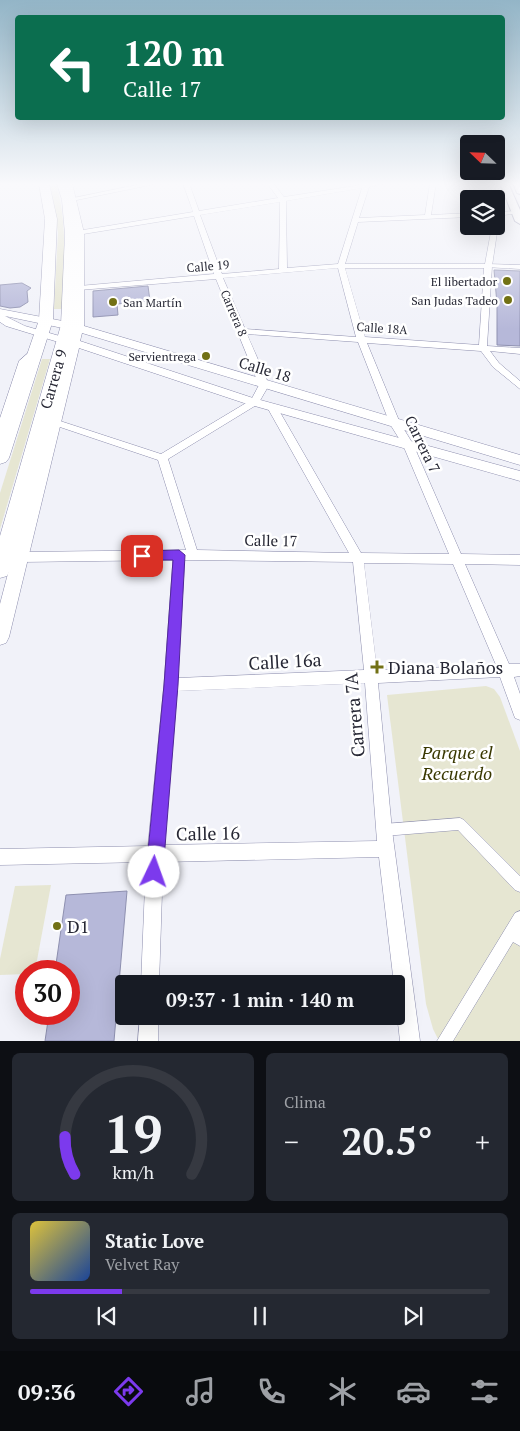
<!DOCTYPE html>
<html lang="es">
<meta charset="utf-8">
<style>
:root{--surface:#171b24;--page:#242831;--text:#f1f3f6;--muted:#9ea1a6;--line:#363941;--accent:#7c3aed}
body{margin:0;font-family:"PT Serif",serif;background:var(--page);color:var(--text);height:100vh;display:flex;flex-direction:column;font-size:19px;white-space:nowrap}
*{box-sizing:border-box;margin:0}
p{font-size:16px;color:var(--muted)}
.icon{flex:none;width:28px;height:28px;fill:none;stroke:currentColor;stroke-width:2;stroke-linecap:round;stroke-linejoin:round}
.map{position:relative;height:1041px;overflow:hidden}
.details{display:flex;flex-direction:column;gap:12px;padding:12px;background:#0d0f14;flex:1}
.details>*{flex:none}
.guide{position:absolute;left:15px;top:15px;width:490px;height:105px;border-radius:5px;box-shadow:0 5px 20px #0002;background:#0b6e4f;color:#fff;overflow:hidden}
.needle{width:32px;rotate:293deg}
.controls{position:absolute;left:460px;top:135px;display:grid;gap:10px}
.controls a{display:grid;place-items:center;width:45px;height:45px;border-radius:5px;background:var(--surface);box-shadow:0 5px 20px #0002;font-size:25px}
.speed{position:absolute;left:15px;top:960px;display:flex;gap:10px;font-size:25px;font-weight:700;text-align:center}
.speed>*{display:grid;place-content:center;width:65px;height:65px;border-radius:50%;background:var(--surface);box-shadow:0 5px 20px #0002;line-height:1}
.speed .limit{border:8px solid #d22;background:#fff;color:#111}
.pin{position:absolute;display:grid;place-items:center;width:42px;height:42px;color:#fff;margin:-21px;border-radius:10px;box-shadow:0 2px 8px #0006}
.me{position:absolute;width:55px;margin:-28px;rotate:3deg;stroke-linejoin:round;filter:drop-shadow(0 0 4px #0008)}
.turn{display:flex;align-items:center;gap:18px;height:105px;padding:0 25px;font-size:22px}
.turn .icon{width:65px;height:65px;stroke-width:2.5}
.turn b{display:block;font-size:35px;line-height:42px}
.big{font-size:38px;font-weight:700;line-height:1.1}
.details .widget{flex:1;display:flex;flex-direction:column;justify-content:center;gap:8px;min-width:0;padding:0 18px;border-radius:8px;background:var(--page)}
.details .dial{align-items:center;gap:0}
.dial svg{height:130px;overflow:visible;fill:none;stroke:var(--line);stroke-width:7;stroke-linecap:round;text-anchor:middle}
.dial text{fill:var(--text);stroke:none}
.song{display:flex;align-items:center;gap:15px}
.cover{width:60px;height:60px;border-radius:8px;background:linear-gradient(135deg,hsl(50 70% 55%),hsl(220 70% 35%))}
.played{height:5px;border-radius:2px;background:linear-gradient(90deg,var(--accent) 20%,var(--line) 20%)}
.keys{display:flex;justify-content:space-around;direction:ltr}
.heat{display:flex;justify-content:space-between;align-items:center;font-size:28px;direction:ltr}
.details .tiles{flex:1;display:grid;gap:12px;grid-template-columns:1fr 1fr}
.widget:last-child{grid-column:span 2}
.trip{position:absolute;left:115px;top:975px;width:290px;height:50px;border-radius:5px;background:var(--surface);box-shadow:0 5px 20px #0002;font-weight:700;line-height:50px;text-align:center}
.dock{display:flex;height:80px;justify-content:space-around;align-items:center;background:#090b0e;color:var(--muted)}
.dock .icon{width:35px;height:35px}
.dock .on{color:var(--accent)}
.dock b{font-size:22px;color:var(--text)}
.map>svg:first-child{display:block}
.green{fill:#e6e6d2}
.building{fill:#b6b8d9;stroke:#8e90b0}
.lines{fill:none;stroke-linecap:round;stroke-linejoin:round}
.pedestrian-casing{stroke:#8d8eae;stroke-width:1}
.minor-casing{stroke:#8d8eae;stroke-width:1}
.tertiary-casing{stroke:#8d8eae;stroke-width:1}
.secondary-casing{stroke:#8d8eae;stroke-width:2}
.primary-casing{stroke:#8d8eae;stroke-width:1}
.pedestrian{fill:#fff;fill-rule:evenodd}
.minor{fill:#fff;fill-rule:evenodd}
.tertiary{fill:#fff;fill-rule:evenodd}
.secondary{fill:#fff;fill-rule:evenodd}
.primary{fill:#fff;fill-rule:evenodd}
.route{fill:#7c3aed;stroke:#51269a}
.poi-dot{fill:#727115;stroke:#fff;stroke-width:2}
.labels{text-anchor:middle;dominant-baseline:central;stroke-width:5;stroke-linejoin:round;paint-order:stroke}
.far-street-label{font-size:12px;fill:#272835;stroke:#fff}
.far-poi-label{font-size:12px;fill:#272835;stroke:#fff;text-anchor:end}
.street-label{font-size:15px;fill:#272835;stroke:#fff}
.near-street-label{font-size:18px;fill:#272835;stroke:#fff}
.near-poi-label{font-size:18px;fill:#272835;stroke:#fff;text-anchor:start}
.near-park-label{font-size:18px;font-style:italic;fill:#393800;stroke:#fff}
</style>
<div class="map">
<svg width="520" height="1041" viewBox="0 0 520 1041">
<rect width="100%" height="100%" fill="#f1f2f9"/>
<g class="green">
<path d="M50,183H56C68,226 64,264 62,309H54L58,233Z"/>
<polygon points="42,359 50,359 0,529 0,493"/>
<polygon points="486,686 494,689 500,697 520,751 520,1041 439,1041 433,1029 426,1004 387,695"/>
<polygon points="51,885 35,971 26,971 26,974 0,975 0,959 15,886"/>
</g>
<g class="building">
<polygon points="494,270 520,271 520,346 497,345 497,304"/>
<polygon points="22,283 31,288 27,291 28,302 20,307 10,308 0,306 0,285"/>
<polygon points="148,286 150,301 117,304 118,315 93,317 93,291"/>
<polygon points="127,891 114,1041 45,1041 49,1014 69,1014 69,971 55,971 66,895"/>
</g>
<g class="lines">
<defs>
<g id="pedestrian">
<polygon points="488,264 520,265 520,269 486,267 486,265"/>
<polygon points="460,818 464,820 520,876 520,892 515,890 458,830 384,836 380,834 378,830 380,826 384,824"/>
<polygon points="520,911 520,946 513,942 453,1041 437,1041 515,913"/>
</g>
<g id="minor">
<polygon points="146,183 160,183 67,202 64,200"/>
<path d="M183,183H189L199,211L278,198L267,183H273L284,197L361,185L360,183H385L369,187L359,218L425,215L430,183H436L431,215L469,213V217L358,222L345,264H485L492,226H496V224L498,226L492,266L487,346L520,348V354L490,351L499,363L520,381V389L493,367L481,351L367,343L400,423L413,444L461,554L520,555V565L465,564L509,664H520V676L514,677L520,694V720L515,718L500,677L378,683L392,830L420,1041H400L396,1005V984H394L379,857L163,862L159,984H141L146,862L0,865V849L148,846L164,685L173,560L21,562L17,560L15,557L17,554L21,552L186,550L158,460L51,424L49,422L54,419L57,420L161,454L251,400L259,385L216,279L79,290L75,288L79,286L214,274L194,216L71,236L68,234L71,232L193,212ZM362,188L338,264L287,268L286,201ZM280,202L279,269L222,274L200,215ZM338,268L356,337L245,329L223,278ZM345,268H484L479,345L365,337ZM247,334L358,342L390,424L403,445L449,554L361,553L277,407L272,404L267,407L349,553L197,550L168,459L258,404L269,385ZM185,560L353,562L364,670L178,678ZM364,563L453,564L496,665L377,670ZM365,683L377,841L164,845L177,691Z"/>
<polygon points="496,212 517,211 520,213 496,216"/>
<polygon points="34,348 38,351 27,362 5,433 0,436 0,418 19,361"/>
<polygon points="140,1016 158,1016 158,1041 138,1041"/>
</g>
<path id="tertiary" d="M64,183H72L84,233V326L520,455V465L82,333L80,341L253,398L520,471V481L244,403L79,348L9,637L6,643L0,645V604L68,345L6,326L0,322V309L73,323L74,233ZM5,316L72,330L70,339L25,326Z"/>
<g id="secondary">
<polygon points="500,183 508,183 520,210 520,224 515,221"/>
<polygon points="513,183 520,183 520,194 517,193"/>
</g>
<g id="primary">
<polygon points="39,183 49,183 57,219 53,320 9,458 6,462 0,464 0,433 39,320 45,219"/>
<polygon points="57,183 67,183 72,200 77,234 75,325 10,570 7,576 0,578 0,536 61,325 65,234 62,200"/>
</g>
</defs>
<use href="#pedestrian" class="pedestrian-casing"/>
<use href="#minor" class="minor-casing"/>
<use href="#tertiary" class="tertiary-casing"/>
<use href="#secondary" class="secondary-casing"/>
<use href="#primary" class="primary-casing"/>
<use href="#pedestrian" class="pedestrian"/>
<use href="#minor" class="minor"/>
<use href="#tertiary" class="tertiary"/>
<use href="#secondary" class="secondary"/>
<use href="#primary" class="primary"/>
</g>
<linearGradient id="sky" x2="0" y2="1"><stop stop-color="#93b5c7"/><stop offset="0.56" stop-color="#f9f9fc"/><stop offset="1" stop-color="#f9f9fc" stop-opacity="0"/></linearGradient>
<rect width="520" height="329" fill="url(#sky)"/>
<polygon class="route" points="179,550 185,555 178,685 163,872 160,878 154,881 148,878 146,872 164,685 173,560 142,560 136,556 142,551"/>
<g class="poi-dot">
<circle cx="507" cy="281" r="5"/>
<circle cx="508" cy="300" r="5"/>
<circle cx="113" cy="302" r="5"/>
<circle cx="206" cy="356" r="5"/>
<path d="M374.5 659.5h5v5h5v5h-5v5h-5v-5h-5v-5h5z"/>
<circle cx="57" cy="926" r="5"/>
</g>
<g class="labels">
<g class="far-street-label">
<text transform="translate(208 266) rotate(-5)">Calle 19</text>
<text transform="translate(234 313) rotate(67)">Carrera 8</text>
<text transform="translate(382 328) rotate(4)">Calle 18A</text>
</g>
<g class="far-poi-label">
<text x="497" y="281">El libertador</text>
<text x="498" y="300">San Judas Tadeo</text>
<text x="123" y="302" text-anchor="start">San Martín</text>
<text x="196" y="356">Servientrega</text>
</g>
<g class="street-label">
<text transform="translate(265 369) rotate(17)">Calle 18</text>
<text transform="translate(53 379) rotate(-74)">Carrera 9</text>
<text transform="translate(423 444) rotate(64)">Carrera 7</text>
<text transform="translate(271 540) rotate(1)">Calle 17</text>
</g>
<g class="near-street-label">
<text transform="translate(285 661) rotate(-3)">Calle 16a</text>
<text transform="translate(354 715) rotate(-95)">Carrera 7A</text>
<text transform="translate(208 833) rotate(-1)">Calle 16</text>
</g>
<g class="near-poi-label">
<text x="388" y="667">Diana Bolaños</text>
<text x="67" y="926">D1</text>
</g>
<g class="near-park-label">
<text x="457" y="752">Parque el<tspan x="457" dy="21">Recuerdo</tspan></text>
</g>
</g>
</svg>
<div class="controls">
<a><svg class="needle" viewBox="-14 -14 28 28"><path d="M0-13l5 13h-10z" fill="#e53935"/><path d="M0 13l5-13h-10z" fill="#9ea1a6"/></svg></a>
<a><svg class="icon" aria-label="layers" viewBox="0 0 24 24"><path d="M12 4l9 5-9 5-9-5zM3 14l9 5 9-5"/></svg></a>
</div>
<div class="speed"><div class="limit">30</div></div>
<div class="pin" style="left:142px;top:556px;background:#d93025"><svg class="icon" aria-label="arrive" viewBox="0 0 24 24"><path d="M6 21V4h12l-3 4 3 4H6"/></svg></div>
<svg class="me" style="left:154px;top:872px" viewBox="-20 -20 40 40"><circle r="19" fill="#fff"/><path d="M0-13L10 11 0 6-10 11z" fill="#7c3aed"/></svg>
<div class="trip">09:37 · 1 min · 140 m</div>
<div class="guide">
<div class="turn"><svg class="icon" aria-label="left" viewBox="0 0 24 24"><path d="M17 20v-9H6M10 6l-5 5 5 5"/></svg><div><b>120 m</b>Calle 17</div></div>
</div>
</div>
<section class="details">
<div class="tiles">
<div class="widget dial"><svg viewBox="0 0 100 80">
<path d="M14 69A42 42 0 1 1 86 69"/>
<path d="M14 69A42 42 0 0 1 8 46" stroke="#7c3aed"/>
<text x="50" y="56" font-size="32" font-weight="700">19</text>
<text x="50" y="72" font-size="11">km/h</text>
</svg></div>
<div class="widget"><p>Clima</p>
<div class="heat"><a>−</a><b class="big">20.5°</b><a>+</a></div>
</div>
<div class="widget">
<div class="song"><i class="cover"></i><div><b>Static Love</b><p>Velvet Ray</p></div></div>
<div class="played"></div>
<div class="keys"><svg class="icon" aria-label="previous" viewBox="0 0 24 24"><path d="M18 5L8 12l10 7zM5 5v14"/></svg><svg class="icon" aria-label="pause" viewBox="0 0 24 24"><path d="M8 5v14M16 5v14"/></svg><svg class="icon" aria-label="next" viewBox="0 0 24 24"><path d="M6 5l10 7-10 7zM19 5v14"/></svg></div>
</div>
</div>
</section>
<nav class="dock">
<b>09:36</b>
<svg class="icon on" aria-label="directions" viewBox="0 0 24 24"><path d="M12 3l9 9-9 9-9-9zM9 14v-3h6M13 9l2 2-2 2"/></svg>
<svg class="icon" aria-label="music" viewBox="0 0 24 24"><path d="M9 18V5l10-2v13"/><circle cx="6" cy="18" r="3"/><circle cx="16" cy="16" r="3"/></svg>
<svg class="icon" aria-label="phone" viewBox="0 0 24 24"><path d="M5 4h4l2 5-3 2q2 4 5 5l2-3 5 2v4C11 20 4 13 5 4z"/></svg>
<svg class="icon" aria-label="climate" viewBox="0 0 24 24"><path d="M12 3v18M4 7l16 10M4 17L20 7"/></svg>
<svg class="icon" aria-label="car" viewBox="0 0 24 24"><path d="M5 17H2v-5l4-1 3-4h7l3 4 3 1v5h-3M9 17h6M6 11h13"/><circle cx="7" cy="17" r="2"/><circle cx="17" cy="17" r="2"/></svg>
<svg class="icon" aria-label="filters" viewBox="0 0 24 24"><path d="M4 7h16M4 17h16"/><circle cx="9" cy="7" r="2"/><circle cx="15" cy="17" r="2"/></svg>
</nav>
